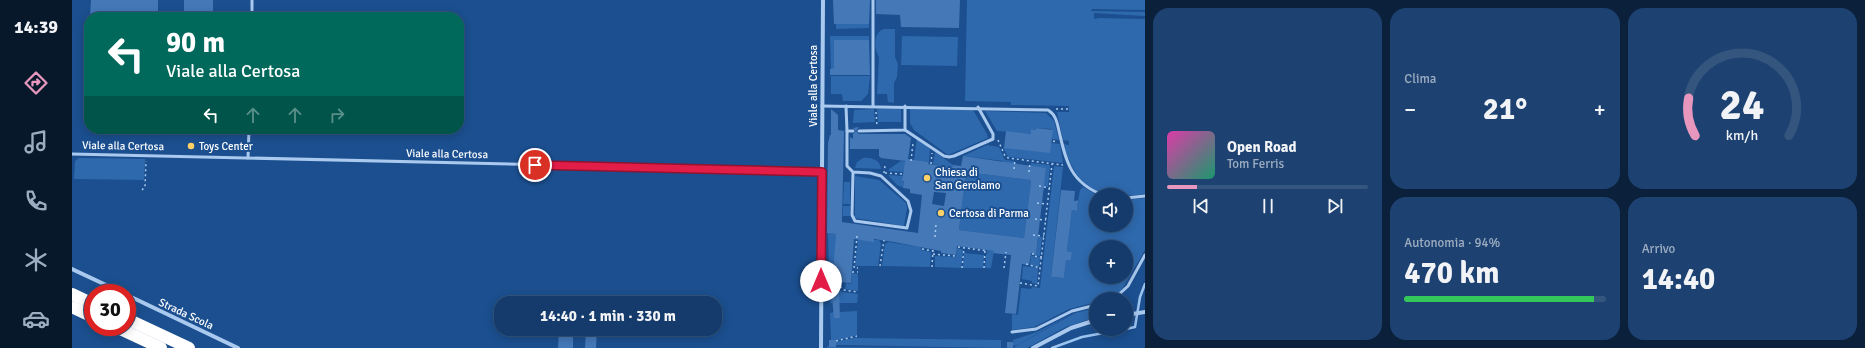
<!DOCTYPE html>
<html lang="it">
<meta charset="utf-8">
<style>
:root{--surface:#143b6b;--page:#1d4271;--text:#f1f3f6;--muted:#9dadc1;--line:#33557e;--accent:#e797bd}
body{margin:0;font-family:Signika,sans-serif;background:var(--page);color:var(--text);height:100vh;display:flex;flex-direction:column;font-size:15px;white-space:nowrap}
*{box-sizing:border-box;margin:0}
p{font-size:13px;color:var(--muted)}
.icon{flex:none;width:22px;height:22px;fill:none;stroke:currentColor;stroke-width:2;stroke-linecap:round;stroke-linejoin:round}
.map{position:relative;flex:1;overflow:hidden}
.side{display:flex;flex-direction:column;gap:8px;padding:8px;background:#0b203b;width:720px}
.side>*{flex:none}
.top-card{position:absolute;left:12px;top:12px;width:380px;height:122px;border-radius:16px;box-shadow:0 2px 10px #0003,0 0 0 1px var(--line);background:#00695c;color:#fff;overflow:hidden}
.tools{position:absolute;left:1017px;top:188px;display:grid;gap:8px}
.tools a{display:grid;place-items:center;width:44px;height:44px;border-radius:50%;background:var(--surface);box-shadow:0 2px 10px #0003,0 0 0 1px var(--line);font-size:20px}
.speed{position:absolute;left:12px;top:284px;display:flex;gap:8px;font-size:20px;font-weight:700;text-align:center}
.speed>*{display:grid;place-content:center;width:52px;height:52px;border-radius:50%;background:var(--surface);box-shadow:0 2px 10px #0003,0 0 0 1px var(--line);line-height:1}
.speed .limit{border:6px solid #d22;background:#fff;color:#111}
.pin{position:absolute;display:grid;place-items:center;width:34px;height:34px;color:#fff;margin:-17px;border:2px solid #fff;border-radius:50%;box-shadow:0 1px 4px #0007}
.me{position:absolute;width:44px;margin:-22px;rotate:0deg;stroke-linejoin:round;filter:drop-shadow(0 0 3px #0008)}
.turn{display:flex;align-items:center;gap:14px;height:84px;padding:0 16px;font-size:18px}
.turn .icon{width:52px;height:52px;stroke-width:2.5}
.turn b{display:block;font-size:28px;line-height:34px}
.lanes{display:flex;align-items:center;height:38px;padding:0 16px;background:#0003;justify-content:center;gap:20px;direction:ltr}
.lanes .off{opacity:.35}
.big{font-size:30px;font-weight:800;line-height:1.1}
.side .card{flex:1;display:flex;flex-direction:column;justify-content:center;gap:6px;min-width:0;padding:0 14px;border-radius:16px;background:var(--page)}
.side .dial{align-items:center;gap:0}
.dial svg{height:104px;overflow:visible;fill:none;stroke:var(--line);stroke-width:7;stroke-linecap:round;text-anchor:middle}
.dial text{fill:var(--text);stroke:none}
.song{display:flex;align-items:center;gap:12px}
.cover{width:48px;height:48px;border-radius:6px;background:linear-gradient(135deg,hsl(320 70% 55%),hsl(160 70% 35%))}
.played{height:4px;border-radius:2px;background:linear-gradient(90deg,var(--accent) 15%,var(--line) 15%)}
.keys{display:flex;justify-content:space-around;direction:ltr}
.heat{display:flex;justify-content:space-between;align-items:center;font-size:22px;direction:ltr}
.charge{height:6px;border-radius:3px;background:linear-gradient(90deg,#34c759 94%,var(--line) 0)}
.side .tiles{flex:1;display:grid;gap:8px;grid-template-columns:repeat(3,1fr)}
.card:first-child{grid-row:span 2}
.trip{position:absolute;left:422px;top:296px;width:228px;height:40px;border-radius:16px;background:var(--surface);box-shadow:0 2px 10px #0003,0 0 0 1px var(--line);font-weight:800;line-height:40px;text-align:center}
main{display:flex;flex:1;min-height:0}
.menu{display:flex;flex-direction:column;width:72px;justify-content:space-around;align-items:center;background:#08182b;color:var(--muted)}
.menu .icon{width:28px;height:28px}
.menu .active{color:var(--accent)}
.menu b{font-size:18px;color:var(--text)}
.map>svg:first-child{display:block}
.green{fill:#2e69ad;fill-rule:evenodd}
.lines{fill:none;stroke-linecap:round;stroke-linejoin:round}
.stream{stroke:#9cc4f0;stroke-width:2.5}
.building{fill:#4478b7;fill-rule:evenodd}
.path{stroke:#a9c9ee;stroke-width:1.5;stroke-dasharray:2 3;stroke-linecap:butt}
.lane{stroke:#a9c9ee;stroke-width:3}
.street{stroke:#a9c9ee;stroke-width:4}
.highway{stroke:#fff;stroke-width:12}
.route-casing{stroke:#92132f;stroke-width:10}
.route{stroke:#e11d48;stroke-width:7}
.poi-dot{fill:#ffd166;stroke:#1b4f8f;stroke-width:1.5}
.labels{text-anchor:middle;dominant-baseline:central;stroke-width:4;stroke-linejoin:round;paint-order:stroke}
.street-label{font-size:11px;fill:#fff;stroke:#1b4f8f}
.poi-label{font-size:11px;fill:#fff;stroke:#1b4f8f;text-anchor:start}
</style>
<main>
<nav class="menu">
<b>14:39</b>
<svg class="icon active" aria-label="directions" viewBox="0 0 24 24"><path d="M12 3l9 9-9 9-9-9zM9 14v-3h6M13 9l2 2-2 2"/></svg>
<svg class="icon" aria-label="music" viewBox="0 0 24 24"><path d="M9 18V5l10-2v13"/><circle cx="6" cy="18" r="3"/><circle cx="16" cy="16" r="3"/></svg>
<svg class="icon" aria-label="phone" viewBox="0 0 24 24"><path d="M5 4h4l2 5-3 2q2 4 5 5l2-3 5 2v4C11 20 4 13 5 4z"/></svg>
<svg class="icon" aria-label="climate" viewBox="0 0 24 24"><path d="M12 3v18M4 7l16 10M4 17L20 7"/></svg>
<svg class="icon" aria-label="car" viewBox="0 0 24 24"><path d="M5 17H2v-5l4-1 3-4h7l3 4 3 1v5h-3M9 17h6M6 11h13"/><circle cx="7" cy="17" r="2"/><circle cx="17" cy="17" r="2"/></svg>
</nav>
<div class="map">
<svg width="1073" height="348" viewBox="0 0 1073 348">
<rect width="100%" height="100%" fill="#1b4f8f"/>
<g class="green">
<path d="M895,0H1073V10L1020,9L1019,11L1073,12V16L1022,13V19L1027,18L1073,19V194C1029,200 1004,191 992,144L997,145V141L991,140L985,112H997V106L939,105V102L893,101Z"/>
<polygon points="764,24 797,24 797,28 764,29"/>
<path d="M812,29H823V57L826,64L825,77L822,83V103L816,102L815,94H805L807,57C802,49 801,32 812,29Z"/>
<polygon points="758,36 797,36 797,40 762,40 762,68 759,69"/>
<polygon points="830,36 886,37 885,66 829,65"/>
<polygon points="759,76 798,76 796,94 789,101 771,101 770,94 759,94"/>
<polygon points="802,109 803,122 781,123 782,110"/>
<polygon points="805,109 829,109 829,122 806,122"/>
<polygon points="838,109 901,110 915,134 916,138 876,155 842,130 838,123"/>
<polygon points="913,111 974,113 982,121 987,140 980,139 980,129 964,128 964,130 959,129 959,134 925,131"/>
<polygon points="845,138 858,149 857,162 842,160"/>
<polygon points="979,143 988,144 991,163 936,157 931,147"/>
<polygon points="915,145 927,147 933,160 942,161 941,169 931,163 931,161 891,156"/>
<polygon points="863,152 881,165 881,167 861,164"/>
<polygon points="7,158 73,159 72,180 2,179 3,161"/>
<path d="M791,158C800,157 808,160 809,169L783,168L785,162Z"/>
<polygon points="829,161 835,162 831,172 817,171 817,169"/>
<polygon points="959,163 978,165 976,187 967,186 967,183 972,184 974,168 958,172"/>
<path d="M982,166L991,167L979,277L992,278L994,259L999,260L1000,252L995,251L1000,210L1005,211L1006,202L1001,201L1006,200L1008,190L1011,187L1025,195L1024,225H1054V200L1073,198V250L1049,291L1036,299H1024V302L997,309L962,327L940,330V314L946,315L949,288L959,289L960,287L968,288ZM1024,247H1054V277H1024Z"/>
<polygon points="894,172 959,180 952,238 887,230"/>
<polygon points="816,175 831,176 832,188 825,185"/>
<polygon points="783,176 807,180 834,203 835,208 832,226 783,218"/>
<polygon points="772,182 778,182 778,204 771,204"/>
<rect x="771" y="206" width="7" height="10"/>
<path d="M756,233L767,234L761,273L763,274L762,283L770,292L786,294L785,303H758ZM759,287L767,294V300H760Z"/>
<polygon points="961,236 970,237 968,256 961,255 962,253 964,253 966,239"/>
<polygon points="786,240 807,240 809,244 806,266 783,266"/>
<polygon points="816,242 849,247 849,250 859,252 858,267 810,266 813,244"/>
<polygon points="885,248 891,250 889,268 863,267 863,256 884,257"/>
<polygon points="917,250 922,251 919,268 913,268 914,255"/>
<polygon points="892,253 912,255 911,268 891,268"/>
<polygon points="959,253 960,256 968,257 967,267 958,266"/>
<polygon points="951,266 966,268 965,284 960,283 960,281 950,279"/>
<polygon points="780,273 786,274 786,291 773,289 774,283 779,284"/>
<polygon points="1024,308 1024,317 994,327 955,348 941,348 1003,313"/>
<polygon points="785,311 785,335 764,341 759,340 758,313 762,312 762,318 768,318 768,312"/>
<polygon points="1000,314 946,345 941,346 941,340 965,332"/>
<polygon points="785,337 785,338 929,340 929,348 764,345 764,342"/>
<polygon points="755,346 757,347 874,348 755,348"/>
</g>
<g class="lines">
<g class="stream">
<polyline points="1054,329 1063,327 1068,297 1073,284"/>
<polyline points="980,348 1010,337 1053,329"/>
</g>
</g>
<g class="building">
<polygon points="19,0 86,0 86,17 18,17"/>
<rect x="112" y="0" width="29" height="16"/>
<polygon points="761,0 798,0 797,24 762,24"/>
<polygon points="804,0 888,0 887,28 829,27 828,15 804,14"/>
<polygon points="762,40 797,40 798,75 758,75 758,69 762,68"/>
<path d="M759,109L766,115V130L772,131L770,222L846,233L850,195L838,193V189L831,188L832,181H830L833,161L809,158L807,156V149H778V137L781,139V134L784,131L781,128L787,127L784,131L787,134H833L839,138L836,159L857,162L856,164L881,167V165L889,166L891,156L974,168L964,254L959,253L957,265L950,264L944,314L933,313L939,255L921,253L922,251L885,246L884,255L869,253V251L822,242L802,239V242L782,239L779,283L765,282L766,273L761,272L764,234L755,233L756,143L758,135H759ZM894,172L959,180L952,238L887,230ZM862,192L874,193L872,206L860,204Z"/>
<polygon points="964,128 981,130 978,153 932,148 934,131 959,134 959,129 964,130"/>
<polygon points="106,129 128,129 128,135 106,134"/>
<polygon points="989,190 1003,191 1002,201 1006,201 1005,211 1000,210 995,251 1000,252 999,260 994,260 992,278 979,277"/>
<polygon points="759,287 767,287 768,318 762,318"/>
<polygon points="487,329 501,329 501,348 486,348"/>
<polygon points="514,329 525,329 524,348 513,348"/>
<rect x="757" y="340" width="7" height="7"/>
<rect x="935" y="342" width="6" height="6"/>
</g>
<g class="lines">
<g class="path">
<polyline points="984,109 997,109"/>
<polyline points="804,112 805,126"/>
<polyline points="926,140 933,156 936,158 991,165"/>
<polyline points="981,141 985,142"/>
<polyline points="839,161 841,143"/>
<polyline points="859,164 860,153"/>
<polyline points="942,169 943,159"/>
<polyline points="957,172 958,162"/>
<polyline points="812,173 813,166"/>
<polyline points="813,173 831,174"/>
<polyline points="967,186 978,188"/>
<polyline points="70,190 73,187 74,161"/>
<polyline points="965,203 976,204"/>
<polyline points="963,219 974,220"/>
<polyline points="961,235 972,236"/>
<polyline points="785,236 782,268 786,268"/>
<polyline points="863,237 864,224"/>
<polyline points="886,247 916,251"/>
<polyline points="850,249 861,251"/>
<polyline points="961,253 961,256 970,257"/>
<polyline points="861,254 883,256"/>
<polyline points="954,264 968,268"/>
<polyline points="808,266 812,240"/>
<polyline points="860,267 861,250"/>
<polyline points="890,268 892,248"/>
<polyline points="912,268 913,250"/>
<polyline points="932,268 934,252"/>
<polyline points="780,272 786,272"/>
<polyline points="764,273 764,282 772,290 786,292"/>
<polyline points="948,283 966,286 980,164"/>
<polyline points="764,341 785,336"/>
</g>
<g class="lane">
<polyline points="801,0 801,106"/>
<polyline points="180,17 180,0"/>
<path d="M750,106L976,110C984,115 985,122 987,131C994,162 999,183 1031,195"/>
<polyline points="774,106 775,131 781,131"/>
<polyline points="833,130 872,156 877,157 882,156 921,139 921,134 906,107"/>
<polyline points="775,131 775,166 781,172 798,173 809,176 836,201 839,211 835,228 783,221 780,215 781,172"/>
<polyline points="787,131 833,130 833,106"/>
<polyline points="0,154 750,171"/>
<polyline points="176,158 177,129"/>
<polyline points="1054,198 1073,196"/>
<polyline points="1042,299 1056,286 1073,255"/>
<polyline points="940,332 964,329 1000,311 1024,305"/>
</g>
<g class="street">
<polyline points="0,269 51,293"/>
<polyline points="55,295 166,348"/>
<polyline points="1054,315 1073,312"/>
<polyline points="749,348 751,0"/>
<polyline points="961,348 999,328 1024,320"/>
</g>
<g class="highway">
<polyline points="0,294 21,304"/>
<polyline points="0,307 21,317"/>
<polyline points="55,319 117,348"/>
<polyline points="44,327 89,348"/>
</g>
</g>
<g class="lines">
<defs>
<polyline id="route" points="463,165 750,172 749,281"/>
</defs>
<use href="#route" class="route-casing"/>
<use href="#route" class="route"/>
</g>
<g class="poi-dot">
<circle cx="119" cy="146" r="4"/>
<circle cx="855" cy="178" r="4"/>
<circle cx="869" cy="213" r="4"/>
</g>
<g class="labels">
<g class="street-label">
<text transform="translate(741 86) rotate(-90)">Viale alla Certosa</text>
<text transform="translate(51 146) rotate(1)">Viale alla Certosa</text>
<text transform="translate(375 154) rotate(1)">Viale alla Certosa</text>
<text transform="translate(114 314) rotate(25)">Strada Scola</text>
</g>
<g class="poi-label">
<text x="127" y="146">Toys Center</text>
<text x="863" y="172">Chiesa di<tspan x="863" dy="13">San Gerolamo</tspan></text>
<text x="877" y="213">Certosa di Parma</text>
</g>
</g>
</svg>
<div class="tools">
<a><svg class="icon" aria-label="sound" viewBox="0 0 24 24"><path d="M4 9h4l5-4v14l-5-4H4zM17 9q2 3 0 6"/></svg></a>
<a>+</a>
<a>−</a>
</div>
<div class="speed"><div class="limit">30</div></div>
<div class="pin" style="left:463px;top:165px;background:#d93025"><svg class="icon" aria-label="arrive" viewBox="0 0 24 24"><path d="M6 21V4h12l-3 4 3 4H6"/></svg></div>
<svg class="me" style="left:749px;top:281px" viewBox="-20 -20 40 40"><circle r="19" fill="#fff"/><path d="M0-13L10 11 0 6-10 11z" fill="#e11d48"/></svg>
<div class="trip">14:40 · 1 min · 330 m</div>
<div class="top-card">
<div class="turn"><svg class="icon" aria-label="left" viewBox="0 0 24 24"><path d="M17 20v-9H6M10 6l-5 5 5 5"/></svg><div><b>90 m</b>Viale alla Certosa</div></div>
<div class="lanes"><svg class="icon" aria-label="left" viewBox="0 0 24 24"><path d="M17 20v-9H6M10 6l-5 5 5 5"/></svg><svg class="icon off" aria-label="ahead" viewBox="0 0 24 24"><path d="M12 20V5M6 11l6-6 6 6"/></svg><svg class="icon off" aria-label="ahead" viewBox="0 0 24 24"><path d="M12 20V5M6 11l6-6 6 6"/></svg><svg class="icon off" aria-label="right" viewBox="0 0 24 24"><path d="M7 20v-9h11M14 6l5 5-5 5"/></svg></div>
</div>
</div>
<section class="side">
<div class="tiles">
<div class="card">
<div class="song"><i class="cover"></i><div><b>Open Road</b><p>Tom Ferris</p></div></div>
<div class="played"></div>
<div class="keys"><svg class="icon" aria-label="previous" viewBox="0 0 24 24"><path d="M18 5L8 12l10 7zM5 5v14"/></svg><svg class="icon" aria-label="pause" viewBox="0 0 24 24"><path d="M8 5v14M16 5v14"/></svg><svg class="icon" aria-label="next" viewBox="0 0 24 24"><path d="M6 5l10 7-10 7zM19 5v14"/></svg></div>
</div>
<div class="card"><p>Clima</p>
<div class="heat"><a>−</a><b class="big">21°</b><a>+</a></div>
</div>
<div class="card dial"><svg viewBox="0 0 100 80">
<path d="M14 69A42 42 0 1 1 86 69"/>
<path d="M14 69A42 42 0 0 1 9 40" stroke="#e797bd"/>
<text x="50" y="56" font-size="32" font-weight="700">24</text>
<text x="50" y="72" font-size="11">km/h</text>
</svg></div>
<div class="card"><p>Autonomia · 94%</p><b class="big">470 km</b><div class="charge"></div></div>
<div class="card"><p>Arrivo</p><b class="big">14:40</b></div>
</div>
</section>
</main>
